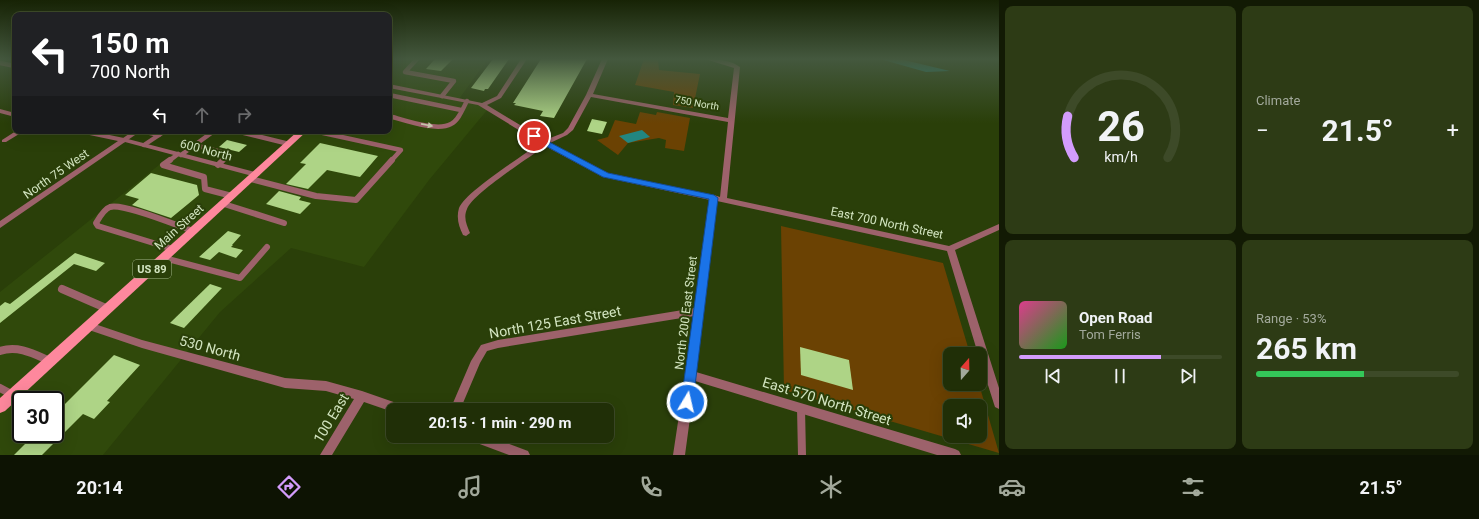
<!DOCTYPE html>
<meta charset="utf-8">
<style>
:root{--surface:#202f07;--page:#2d3b15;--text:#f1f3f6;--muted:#a2a99b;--line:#3d4a28;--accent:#d39cfc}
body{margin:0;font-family:Roboto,sans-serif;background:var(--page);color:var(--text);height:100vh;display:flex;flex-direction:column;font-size:15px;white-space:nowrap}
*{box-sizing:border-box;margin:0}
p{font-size:13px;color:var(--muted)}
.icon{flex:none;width:22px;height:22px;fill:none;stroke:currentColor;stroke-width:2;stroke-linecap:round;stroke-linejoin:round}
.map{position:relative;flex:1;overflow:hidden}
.drawer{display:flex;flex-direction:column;gap:6px;padding:6px;background:#121a04;width:480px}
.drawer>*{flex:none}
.hud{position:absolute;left:12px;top:12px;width:380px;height:122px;border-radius:8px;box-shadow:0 4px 16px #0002,0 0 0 1px var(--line);background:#202124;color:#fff;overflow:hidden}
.needle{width:26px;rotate:20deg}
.tools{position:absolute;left:943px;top:347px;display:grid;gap:8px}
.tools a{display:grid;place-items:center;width:44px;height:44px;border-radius:8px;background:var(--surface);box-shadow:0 4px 16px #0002,0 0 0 1px var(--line);font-size:20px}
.speed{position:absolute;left:12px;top:391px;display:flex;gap:8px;font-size:20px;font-weight:700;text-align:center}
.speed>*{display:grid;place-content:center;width:52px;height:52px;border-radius:50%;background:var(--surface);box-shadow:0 4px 16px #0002,0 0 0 1px var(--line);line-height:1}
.speed .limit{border:2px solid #111;border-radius:6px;background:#fff;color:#111}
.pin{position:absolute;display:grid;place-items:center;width:34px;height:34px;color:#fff;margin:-17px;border:2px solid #fff;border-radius:50%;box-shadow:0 1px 4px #0007}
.me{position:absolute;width:44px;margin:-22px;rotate:9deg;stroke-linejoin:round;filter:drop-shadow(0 0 3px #0008)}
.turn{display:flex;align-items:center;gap:14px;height:84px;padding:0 12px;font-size:18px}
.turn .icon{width:52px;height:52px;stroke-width:2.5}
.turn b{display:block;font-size:28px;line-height:34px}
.lanes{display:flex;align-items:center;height:38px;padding:0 12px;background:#0003;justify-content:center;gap:20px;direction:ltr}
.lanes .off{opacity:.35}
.big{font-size:30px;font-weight:700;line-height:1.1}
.drawer .card{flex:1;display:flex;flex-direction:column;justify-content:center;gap:6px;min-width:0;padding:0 14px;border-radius:8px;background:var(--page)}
.drawer .dial{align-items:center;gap:0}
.dial svg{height:104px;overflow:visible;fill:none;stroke:var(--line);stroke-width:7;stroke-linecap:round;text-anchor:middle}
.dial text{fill:var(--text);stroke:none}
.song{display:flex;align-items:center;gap:12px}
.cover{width:48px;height:48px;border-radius:6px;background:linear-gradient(135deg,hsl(330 70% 55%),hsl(120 70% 35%))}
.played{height:4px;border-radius:2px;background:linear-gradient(90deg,var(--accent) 70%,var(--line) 70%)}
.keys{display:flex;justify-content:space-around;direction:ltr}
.heat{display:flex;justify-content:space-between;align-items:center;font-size:22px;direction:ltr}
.charge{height:6px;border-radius:3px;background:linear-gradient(90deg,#34c759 53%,var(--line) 0)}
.drawer .tiles{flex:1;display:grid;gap:6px;grid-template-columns:repeat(2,1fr)}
.trip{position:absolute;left:386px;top:403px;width:228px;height:40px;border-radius:8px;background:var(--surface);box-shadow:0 4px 16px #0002,0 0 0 1px var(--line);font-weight:700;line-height:40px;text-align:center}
.tabs{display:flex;height:64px;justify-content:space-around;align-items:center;background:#0d1303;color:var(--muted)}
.tabs .icon{width:28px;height:28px}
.tabs .on{color:var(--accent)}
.tabs b{font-size:18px;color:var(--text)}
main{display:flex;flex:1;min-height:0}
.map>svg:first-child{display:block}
.built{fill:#30490b;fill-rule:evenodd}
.green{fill:#6b4203;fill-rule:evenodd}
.water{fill:#228681}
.building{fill:#aed486}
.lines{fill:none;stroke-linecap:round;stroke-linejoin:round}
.service-far2{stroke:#9d626b;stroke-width:4.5}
.service-far1{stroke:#9d626b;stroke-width:6}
.service{stroke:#9d626b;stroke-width:8}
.minor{fill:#9d626b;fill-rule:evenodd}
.primary{fill:#fe889d;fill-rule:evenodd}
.oneway{fill:#c6c4ac}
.route{fill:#1a73e8;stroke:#114b97}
.labels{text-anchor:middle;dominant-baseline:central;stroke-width:4;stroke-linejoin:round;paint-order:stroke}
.far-street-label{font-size:10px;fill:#d3e5c1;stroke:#2a3f09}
.shield{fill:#2a3f09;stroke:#a0b38a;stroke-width:1}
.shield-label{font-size:11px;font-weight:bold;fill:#d3e5c1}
.street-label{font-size:12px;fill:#d3e5c1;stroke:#2a3f09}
.near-street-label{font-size:14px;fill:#d3e5c1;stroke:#2a3f09}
</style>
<main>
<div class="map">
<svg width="999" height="455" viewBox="0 0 999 455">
<rect width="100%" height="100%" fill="#2a3f09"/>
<path class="built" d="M389,59H488L459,99L483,105L488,109L429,180L364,267L291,248L220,312L103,455H0V292L174,153L256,175L303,131H389ZM21,400H55V434H21Z"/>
<g class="green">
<polygon points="644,59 658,59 659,70 700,74 693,108 673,105 674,92 635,85"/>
<polygon points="640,112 656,115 657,112 690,118 684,151 665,148 666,140 659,138 628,143 618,155 597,140 608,137 615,120 636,124"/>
<path d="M781,226L943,263L970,354H950V384H979L999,453L784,390ZM950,406H980V436H950Z"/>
</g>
<g class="water">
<polygon points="880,59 900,59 950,71 926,72"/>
<polygon points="642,130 650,137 628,143 619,136"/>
</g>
<g class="building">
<polygon points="435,59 453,59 441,71 426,69"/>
<polygon points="493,59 509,59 488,89 485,89 484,91 471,88"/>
<polygon points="541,59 587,59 554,118 540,116 543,111 514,105 516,103 513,103"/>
<polygon points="592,119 607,122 602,134 587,131"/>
<polygon points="227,140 247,145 239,152 219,147"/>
<polygon points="320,143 378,156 360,177 327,170 308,189 286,184 306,164 300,163"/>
<polygon points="151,173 197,185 199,195 171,218 132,205 139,199 125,195"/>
<polygon points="279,191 301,197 299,200 311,203 300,214 266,204"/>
<polygon points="228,231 241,235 232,245 233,245 231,247 243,250 236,258 219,252 210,260 199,257"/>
<polygon points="75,253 105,263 96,271 74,264 0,323 0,306 5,302 10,304"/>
<polygon points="210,284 222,288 184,328 170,323"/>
<polygon points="800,347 849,360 853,390 801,375"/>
<polygon points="114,355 140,365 107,401 110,402 94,419 83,414 42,455 14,455 35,434 55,434 55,414"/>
</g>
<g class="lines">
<g class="service-far2">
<polyline points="417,59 405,72 454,81 442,96"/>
<polyline points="0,63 15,66"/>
<polyline points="389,95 461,110"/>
<path d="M389,116C404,120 437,132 451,124C459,120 463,108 467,101"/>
<polyline points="142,131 159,135"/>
<polyline points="236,131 289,144"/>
<polyline points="314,131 401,150 391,161"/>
<polyline points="124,140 137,131"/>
<polyline points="144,145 165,131"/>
<polyline points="194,145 229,154 222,161"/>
<polyline points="181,155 214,131"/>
<polyline points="169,161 178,154"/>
</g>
<g class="service-far1">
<polyline points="170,160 163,165 204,177 205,189 232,196"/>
<polyline points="218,165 223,160"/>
<polyline points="251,179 316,196 356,200 392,160"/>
<polyline points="224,204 284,223"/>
<path d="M173,249L98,226L96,223C99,218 104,209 110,207C124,203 178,226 193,231"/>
<polyline points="164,258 240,278 267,247"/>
<polyline points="62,289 64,290"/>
</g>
<g class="service">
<polyline points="62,289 108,309"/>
<path d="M0,351C18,345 34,354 50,361"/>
<polyline points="0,388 13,395"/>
<polyline points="801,408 802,455"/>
</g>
<g class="minor">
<path d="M521,59H527L501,98L487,105L545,140L563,133L568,128L586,95L602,59H608L593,94L728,118L734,68L705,59C717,59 731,60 740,67L727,198L949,246L999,224V230L955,250L999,388V409L995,407L994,404L980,360V354H978L947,251L717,201L696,372L955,449L959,451L961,455H937L695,381L685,455H673L694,316L498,348L487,351L480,363L460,410H450L471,361L481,345L498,340L695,308L710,200L603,177L545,146C529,158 473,193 467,209C463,218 467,225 470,233L466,236L463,235C459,227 456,218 459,208C466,191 523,156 540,143L478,105L389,88V84L482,103L497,96ZM591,97L728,122L720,197L714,195H712L608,173L550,143L567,135L573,130Z"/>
<polygon points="0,109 15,113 15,117 0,113"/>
<polygon points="16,131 24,131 6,142 2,142 2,140"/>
<polygon points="77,131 90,131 124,138 259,173 260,175 256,177 125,142 0,228 0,221 118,141 80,133"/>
<polygon points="89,322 142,340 285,378 326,381 362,391 405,406 406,410 393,410 393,412 364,402 332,455 320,455 354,399 326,391 285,388 142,348 86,329 84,326 86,323"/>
<polygon points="467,436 488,436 528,451 530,455 509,455 469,440"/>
</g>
<polygon class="primary" points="298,131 307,131 5,411 0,413 0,398"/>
</g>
<defs><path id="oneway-solid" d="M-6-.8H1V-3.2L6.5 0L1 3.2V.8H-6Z"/></defs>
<use class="oneway" href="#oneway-solid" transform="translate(427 125) rotate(11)"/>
<linearGradient id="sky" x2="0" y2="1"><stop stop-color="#172305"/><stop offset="0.48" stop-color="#44583e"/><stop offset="1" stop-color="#44583e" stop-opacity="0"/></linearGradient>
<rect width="999" height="123" fill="url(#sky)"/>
<polygon class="route" points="534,134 608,173 714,195 718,198 693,402 691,406 687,407 683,406 681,402 709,199 603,177 531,138 530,136"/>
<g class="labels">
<g class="far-street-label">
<text transform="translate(697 103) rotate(10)">750 North</text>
</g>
<rect class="shield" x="133" y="260" width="38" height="18" rx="3"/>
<g class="shield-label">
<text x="152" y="269">US 89</text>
</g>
<g class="street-label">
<text transform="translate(206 150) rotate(15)">600 North</text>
<text transform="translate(56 174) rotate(-35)">North 75 West</text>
<text transform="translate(887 223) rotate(12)">East 700 North Street</text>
<text transform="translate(179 227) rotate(-42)">Main Street</text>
<text transform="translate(686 313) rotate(-83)">North 200 East Street</text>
</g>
<g class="near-street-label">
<text transform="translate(555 322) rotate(-10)">North 125 East Street</text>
<text transform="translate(210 348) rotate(15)">530 North</text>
<text transform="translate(827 401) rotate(17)">East 570 North Street</text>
<text transform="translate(331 418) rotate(-59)">100 East</text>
</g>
</g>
</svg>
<div class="tools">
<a><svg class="needle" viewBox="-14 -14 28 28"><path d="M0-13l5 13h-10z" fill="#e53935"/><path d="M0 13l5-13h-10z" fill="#a2a99b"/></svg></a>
<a><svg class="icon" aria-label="sound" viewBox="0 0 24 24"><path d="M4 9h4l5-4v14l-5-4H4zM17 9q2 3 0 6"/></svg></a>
</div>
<div class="speed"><div class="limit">30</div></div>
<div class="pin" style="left:534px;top:136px;background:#d93025"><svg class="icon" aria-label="arrive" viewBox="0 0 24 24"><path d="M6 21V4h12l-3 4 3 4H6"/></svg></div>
<svg class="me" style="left:687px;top:402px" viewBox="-20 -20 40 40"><circle r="17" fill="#1a73e8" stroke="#fff" stroke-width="3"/><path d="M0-11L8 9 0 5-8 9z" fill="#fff"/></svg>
<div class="trip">20:15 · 1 min · 290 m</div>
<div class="hud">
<div class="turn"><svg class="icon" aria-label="left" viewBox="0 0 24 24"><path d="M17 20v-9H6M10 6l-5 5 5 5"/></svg><div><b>150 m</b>700 North</div></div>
<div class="lanes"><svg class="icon" aria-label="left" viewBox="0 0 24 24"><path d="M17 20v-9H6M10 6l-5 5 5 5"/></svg><svg class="icon off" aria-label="ahead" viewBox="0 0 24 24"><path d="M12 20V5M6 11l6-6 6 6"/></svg><svg class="icon off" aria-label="right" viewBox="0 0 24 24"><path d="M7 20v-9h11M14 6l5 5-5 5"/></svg></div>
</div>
</div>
<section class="drawer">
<div class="tiles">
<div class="card dial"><svg viewBox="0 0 100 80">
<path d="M14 69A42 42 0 1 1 86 69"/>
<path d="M14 69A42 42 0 0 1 9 37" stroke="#d39cfc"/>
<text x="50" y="56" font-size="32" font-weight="700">26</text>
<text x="50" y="72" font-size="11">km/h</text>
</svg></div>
<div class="card"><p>Climate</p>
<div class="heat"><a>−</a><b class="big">21.5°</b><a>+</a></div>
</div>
<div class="card">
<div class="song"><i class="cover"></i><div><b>Open Road</b><p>Tom Ferris</p></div></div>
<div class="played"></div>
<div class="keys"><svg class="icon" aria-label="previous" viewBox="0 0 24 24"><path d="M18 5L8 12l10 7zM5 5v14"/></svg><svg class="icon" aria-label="pause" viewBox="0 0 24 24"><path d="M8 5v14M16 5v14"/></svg><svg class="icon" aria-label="next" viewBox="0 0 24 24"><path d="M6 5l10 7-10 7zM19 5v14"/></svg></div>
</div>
<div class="card"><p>Range · 53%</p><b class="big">265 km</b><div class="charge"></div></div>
</div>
</section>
</main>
<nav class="tabs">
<b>20:14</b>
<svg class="icon on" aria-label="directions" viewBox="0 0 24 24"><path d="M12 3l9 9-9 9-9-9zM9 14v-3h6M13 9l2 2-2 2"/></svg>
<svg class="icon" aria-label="music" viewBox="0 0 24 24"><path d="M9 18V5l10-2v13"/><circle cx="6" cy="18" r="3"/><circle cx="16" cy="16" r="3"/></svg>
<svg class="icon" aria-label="phone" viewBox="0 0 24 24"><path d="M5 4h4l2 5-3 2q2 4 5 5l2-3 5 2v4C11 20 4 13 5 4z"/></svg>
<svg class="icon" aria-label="climate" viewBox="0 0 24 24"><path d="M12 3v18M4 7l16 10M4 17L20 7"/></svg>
<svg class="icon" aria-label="car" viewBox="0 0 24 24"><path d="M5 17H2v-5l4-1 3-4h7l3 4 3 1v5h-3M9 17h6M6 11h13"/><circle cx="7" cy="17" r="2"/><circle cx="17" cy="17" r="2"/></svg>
<svg class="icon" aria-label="filters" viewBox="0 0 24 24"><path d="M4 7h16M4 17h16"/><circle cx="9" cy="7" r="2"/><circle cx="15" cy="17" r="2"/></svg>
<b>21.5°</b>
</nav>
